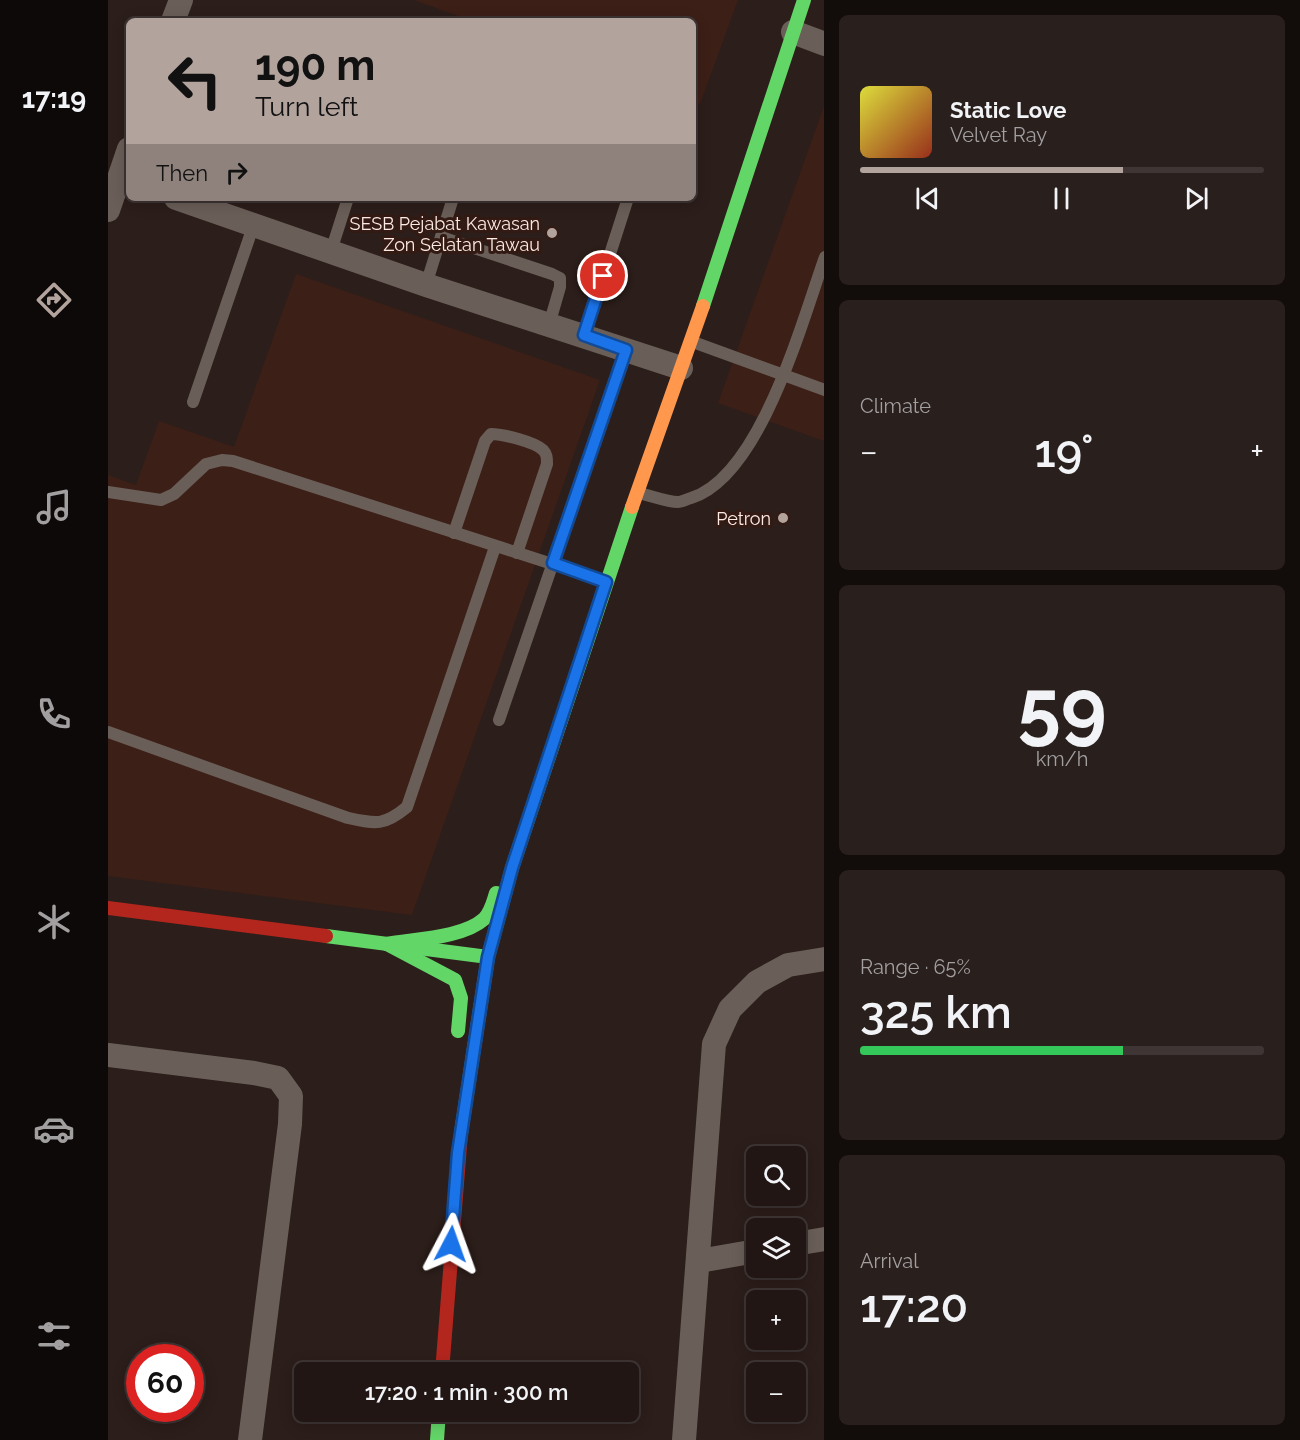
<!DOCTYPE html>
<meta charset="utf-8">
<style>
:root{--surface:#211614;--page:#291f1d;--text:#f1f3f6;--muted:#a29fa0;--line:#3e3534;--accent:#b3a39d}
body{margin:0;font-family:Raleway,sans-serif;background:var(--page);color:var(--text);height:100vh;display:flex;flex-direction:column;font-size:22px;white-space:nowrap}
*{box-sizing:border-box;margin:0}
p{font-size:20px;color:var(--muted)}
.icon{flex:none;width:33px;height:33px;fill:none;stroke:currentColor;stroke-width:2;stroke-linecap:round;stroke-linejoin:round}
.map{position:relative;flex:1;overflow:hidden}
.drawer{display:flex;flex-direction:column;gap:15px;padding:15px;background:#120c0b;width:476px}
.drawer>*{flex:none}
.top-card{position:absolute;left:18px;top:18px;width:570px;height:183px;border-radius:9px;box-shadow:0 3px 15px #0003,0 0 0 2px var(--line);background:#b3a39d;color:#111;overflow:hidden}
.tools{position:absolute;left:638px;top:1146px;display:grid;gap:12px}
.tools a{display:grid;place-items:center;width:60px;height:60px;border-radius:9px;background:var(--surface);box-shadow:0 3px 15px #0003,0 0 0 2px var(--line);font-size:30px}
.speed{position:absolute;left:18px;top:1344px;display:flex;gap:12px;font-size:30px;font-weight:700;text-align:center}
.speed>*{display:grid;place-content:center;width:78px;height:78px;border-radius:50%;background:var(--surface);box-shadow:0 3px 15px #0003,0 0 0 2px var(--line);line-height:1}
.speed .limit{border:9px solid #d22;background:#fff;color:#111}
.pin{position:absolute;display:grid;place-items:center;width:51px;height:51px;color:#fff;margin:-26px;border:3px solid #fff;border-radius:50%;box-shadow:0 2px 6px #0007}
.me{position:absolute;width:66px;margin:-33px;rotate:4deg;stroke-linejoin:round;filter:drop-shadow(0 0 4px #0008)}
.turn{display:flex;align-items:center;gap:21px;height:126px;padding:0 30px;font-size:27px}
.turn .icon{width:78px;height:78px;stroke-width:2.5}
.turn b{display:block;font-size:42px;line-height:51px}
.then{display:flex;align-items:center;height:57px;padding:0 30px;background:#0003;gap:12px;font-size:22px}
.big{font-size:45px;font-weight:600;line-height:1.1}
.drawer .widget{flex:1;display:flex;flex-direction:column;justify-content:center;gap:9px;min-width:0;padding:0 21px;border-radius:9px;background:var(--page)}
.drawer .dial{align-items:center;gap:0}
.dial b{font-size:78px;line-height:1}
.song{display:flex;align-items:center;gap:18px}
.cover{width:72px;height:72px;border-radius:9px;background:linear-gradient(135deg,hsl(60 70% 55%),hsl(10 70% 35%))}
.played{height:6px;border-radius:3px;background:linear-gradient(90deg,var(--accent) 65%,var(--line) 65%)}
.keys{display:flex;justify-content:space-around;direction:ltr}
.heat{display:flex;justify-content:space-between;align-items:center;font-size:33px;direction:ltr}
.charge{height:9px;border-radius:4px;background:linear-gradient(90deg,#34c759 65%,var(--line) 0)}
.trip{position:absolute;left:186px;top:1362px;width:345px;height:60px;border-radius:9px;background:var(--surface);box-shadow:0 3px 15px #0003,0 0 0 2px var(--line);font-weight:600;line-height:60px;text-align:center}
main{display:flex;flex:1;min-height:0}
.menu{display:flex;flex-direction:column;width:108px;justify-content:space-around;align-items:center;background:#0d0908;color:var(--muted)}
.menu .icon{width:42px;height:42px}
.menu .on{color:var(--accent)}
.menu b{font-size:27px;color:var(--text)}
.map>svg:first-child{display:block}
.built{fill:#3c1f17}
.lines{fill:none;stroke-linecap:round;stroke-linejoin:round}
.lane{stroke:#6a5f58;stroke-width:12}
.street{stroke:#6a5f58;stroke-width:24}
.fast{stroke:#63d668;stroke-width:14}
.slow{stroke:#ff974d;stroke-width:14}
.jam{stroke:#b3261e;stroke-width:14}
.route-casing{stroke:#114b97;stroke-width:15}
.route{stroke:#1a73e8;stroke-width:10}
.poi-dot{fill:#b3a39d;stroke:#331a13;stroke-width:2}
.labels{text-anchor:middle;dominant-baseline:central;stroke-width:6;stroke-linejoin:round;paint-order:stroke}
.poi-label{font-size:18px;fill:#fceae4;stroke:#331a13;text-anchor:end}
</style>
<main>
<nav class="menu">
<b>17:19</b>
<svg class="icon on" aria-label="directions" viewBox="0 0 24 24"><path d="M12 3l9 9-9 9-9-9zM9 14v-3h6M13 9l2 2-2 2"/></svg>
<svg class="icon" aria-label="music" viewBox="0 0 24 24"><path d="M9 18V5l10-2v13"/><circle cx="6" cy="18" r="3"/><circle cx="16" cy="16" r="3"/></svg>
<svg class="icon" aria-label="phone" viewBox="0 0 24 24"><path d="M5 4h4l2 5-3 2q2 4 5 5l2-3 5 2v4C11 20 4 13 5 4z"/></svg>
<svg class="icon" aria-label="climate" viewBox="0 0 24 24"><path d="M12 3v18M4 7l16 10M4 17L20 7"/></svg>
<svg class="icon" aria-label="car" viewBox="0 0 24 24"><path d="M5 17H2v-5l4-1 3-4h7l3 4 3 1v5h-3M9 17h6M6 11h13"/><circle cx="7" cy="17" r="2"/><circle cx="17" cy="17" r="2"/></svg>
<svg class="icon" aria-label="filters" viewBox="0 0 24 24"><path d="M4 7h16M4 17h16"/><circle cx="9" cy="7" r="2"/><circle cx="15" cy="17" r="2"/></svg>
</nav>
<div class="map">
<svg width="717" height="1440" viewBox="0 0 717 1440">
<rect width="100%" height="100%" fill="#2c1e1a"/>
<g class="built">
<polygon points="306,0 630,0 592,104 585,101 585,21 364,21"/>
<polygon points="716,106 716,441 610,403"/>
<polygon points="188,274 492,380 304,915 0,876 0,475 28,485 51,421 126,447"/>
</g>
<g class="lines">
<g class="lane">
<polyline points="333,237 444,274 452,278 452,287 441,325"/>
<polyline points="223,251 240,198"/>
<polyline points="318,285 345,198"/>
<polyline points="476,335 520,198"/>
<polyline points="585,342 717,390"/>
<polyline points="85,402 146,224"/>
<polyline points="0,492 53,500 66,494 98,464 114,460 125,461 497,581"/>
<path d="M530,493C542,495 558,502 570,502C574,502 579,499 583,498C653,476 694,321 717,257"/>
<path d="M346,533L377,441L383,434C395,434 427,442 435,450C439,454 439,458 439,464L409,553"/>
<polyline points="391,720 518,350"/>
<path d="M0,732L240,818C268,824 276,826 299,807L387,547"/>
</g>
<g class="street">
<polyline points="65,21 73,0"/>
<polyline points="685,32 717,44"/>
<polyline points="68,198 318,285 573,368"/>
<polyline points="0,210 21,149"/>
<polyline points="0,1055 146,1073 170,1078 183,1096 182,1124 142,1440"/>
<polyline points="687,1244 717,1239"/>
<polyline points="591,1261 648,1251"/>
<polyline points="576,1440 606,1044 622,1009 649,982 680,965 717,959"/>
</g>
<g class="fast">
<polyline points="595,306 696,0"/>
<polyline points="218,936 380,957"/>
<polyline points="279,944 347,980 353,998 350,1031"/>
<path d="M279,944C306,939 355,938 376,919C383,912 385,902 388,893"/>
<polyline points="353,1133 380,957 404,868 524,507"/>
<polyline points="329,1440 331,1412"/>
</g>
<polyline class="slow" points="524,507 595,306"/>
<g class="jam">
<polyline points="0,908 218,936"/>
<polyline points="334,1372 353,1133"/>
</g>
</g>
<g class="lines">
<defs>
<polyline id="route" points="343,1244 350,1153 380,957 404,868 498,582 445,563 518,350 476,335 495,276"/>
</defs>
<use href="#route" class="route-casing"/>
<use href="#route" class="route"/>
</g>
<g class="poi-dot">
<circle cx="444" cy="233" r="6"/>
<circle cx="675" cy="518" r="6"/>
</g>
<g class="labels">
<g class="poi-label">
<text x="432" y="223">SESB Pejabat Kawasan<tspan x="432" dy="21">Zon Selatan Tawau</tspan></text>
<text x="663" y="518">Petron</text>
</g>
</g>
</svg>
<div class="tools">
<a><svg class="icon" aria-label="search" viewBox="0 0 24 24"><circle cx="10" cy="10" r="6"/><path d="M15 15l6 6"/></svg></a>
<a><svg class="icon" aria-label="layers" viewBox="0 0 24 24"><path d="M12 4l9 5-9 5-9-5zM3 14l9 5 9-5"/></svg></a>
<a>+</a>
<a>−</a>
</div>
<div class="speed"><div class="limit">60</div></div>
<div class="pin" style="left:495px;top:276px;background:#d93025"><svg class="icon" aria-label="arrive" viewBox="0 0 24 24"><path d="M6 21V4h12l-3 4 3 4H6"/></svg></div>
<svg class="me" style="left:343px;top:1244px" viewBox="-20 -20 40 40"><path d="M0-17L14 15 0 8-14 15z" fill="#1a73e8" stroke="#fff" stroke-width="4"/></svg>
<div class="trip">17:20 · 1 min · 300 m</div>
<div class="top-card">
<div class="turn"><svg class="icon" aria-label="left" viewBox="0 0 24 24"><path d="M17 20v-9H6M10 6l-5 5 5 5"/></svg><div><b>190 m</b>Turn left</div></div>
<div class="then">Then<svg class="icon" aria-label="right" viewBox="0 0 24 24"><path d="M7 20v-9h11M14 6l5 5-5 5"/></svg></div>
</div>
</div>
<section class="drawer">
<div class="widget">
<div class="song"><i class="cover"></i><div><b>Static Love</b><p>Velvet Ray</p></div></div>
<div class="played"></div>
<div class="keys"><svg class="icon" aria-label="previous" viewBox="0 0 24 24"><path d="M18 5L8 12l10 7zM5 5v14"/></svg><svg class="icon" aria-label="pause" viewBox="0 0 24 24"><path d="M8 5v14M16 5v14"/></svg><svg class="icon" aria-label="next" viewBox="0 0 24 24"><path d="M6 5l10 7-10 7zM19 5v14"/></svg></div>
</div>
<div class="widget"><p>Climate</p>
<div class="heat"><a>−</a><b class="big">19°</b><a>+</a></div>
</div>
<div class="widget dial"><b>59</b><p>km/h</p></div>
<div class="widget"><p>Range · 65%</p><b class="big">325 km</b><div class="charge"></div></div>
<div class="widget"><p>Arrival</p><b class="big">17:20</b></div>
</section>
</main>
